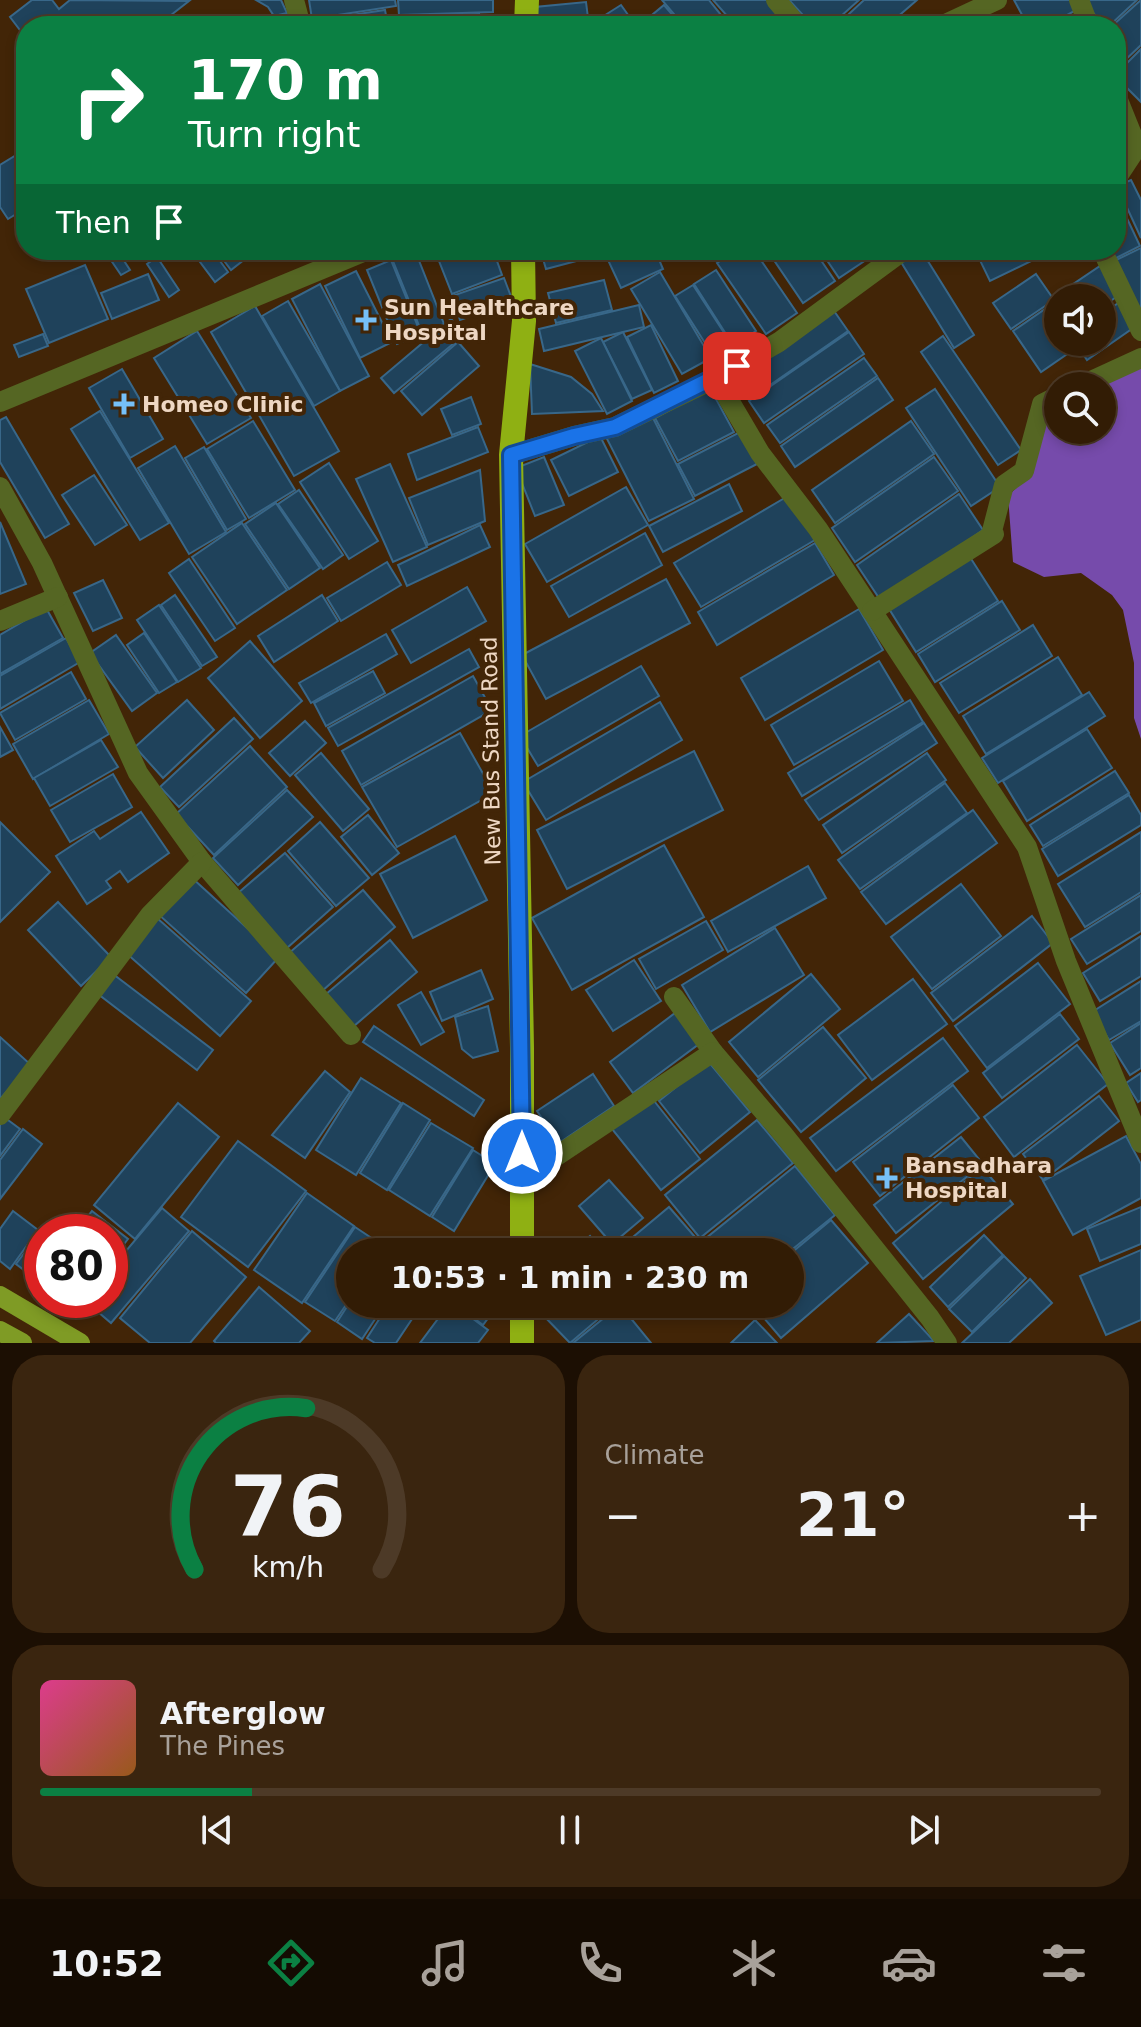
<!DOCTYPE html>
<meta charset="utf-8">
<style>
:root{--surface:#321c05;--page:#3a250f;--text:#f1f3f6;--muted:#a8a19a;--line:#4d3a27;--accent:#0b8043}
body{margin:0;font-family:"DejaVu Sans",sans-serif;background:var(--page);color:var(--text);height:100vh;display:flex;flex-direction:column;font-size:30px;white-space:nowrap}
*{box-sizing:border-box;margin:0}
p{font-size:26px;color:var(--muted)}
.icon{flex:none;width:44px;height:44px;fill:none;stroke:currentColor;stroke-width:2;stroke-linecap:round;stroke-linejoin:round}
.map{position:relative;height:1343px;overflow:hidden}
.sheet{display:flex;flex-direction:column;gap:12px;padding:12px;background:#1c0f03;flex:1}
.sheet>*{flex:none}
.guide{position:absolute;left:16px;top:16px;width:1110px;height:244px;border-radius:32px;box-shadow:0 4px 12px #0003,0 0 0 2px var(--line);background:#0b8043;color:#fff;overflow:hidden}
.tools{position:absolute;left:1044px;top:284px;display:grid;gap:16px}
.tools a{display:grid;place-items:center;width:72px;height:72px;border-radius:50%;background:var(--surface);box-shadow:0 4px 12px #0003,0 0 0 2px var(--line);font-size:40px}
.speed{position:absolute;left:24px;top:1214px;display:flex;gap:16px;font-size:40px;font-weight:700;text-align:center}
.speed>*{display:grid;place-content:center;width:104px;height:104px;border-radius:50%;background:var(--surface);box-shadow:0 4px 12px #0003,0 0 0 2px var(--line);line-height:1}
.speed .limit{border:12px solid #d22;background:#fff;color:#111}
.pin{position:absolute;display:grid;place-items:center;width:68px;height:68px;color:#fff;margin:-34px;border-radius:16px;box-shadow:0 4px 12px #0006}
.me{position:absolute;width:88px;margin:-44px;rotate:0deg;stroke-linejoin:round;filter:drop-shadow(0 0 6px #0008)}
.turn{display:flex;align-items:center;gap:28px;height:168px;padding:0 40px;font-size:36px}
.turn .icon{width:104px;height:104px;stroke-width:2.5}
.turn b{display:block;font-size:56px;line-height:68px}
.then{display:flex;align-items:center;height:76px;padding:0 40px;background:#0003;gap:16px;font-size:30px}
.big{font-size:60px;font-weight:700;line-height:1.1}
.sheet .card{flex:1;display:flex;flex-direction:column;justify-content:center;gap:12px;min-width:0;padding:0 28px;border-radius:32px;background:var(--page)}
.sheet .dial{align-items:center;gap:0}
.dial svg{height:208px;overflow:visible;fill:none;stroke:var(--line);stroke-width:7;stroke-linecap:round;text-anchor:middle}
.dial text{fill:var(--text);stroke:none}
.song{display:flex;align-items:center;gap:24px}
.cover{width:96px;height:96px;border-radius:12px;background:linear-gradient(135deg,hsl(330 70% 55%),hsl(30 70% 35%))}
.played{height:8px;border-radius:4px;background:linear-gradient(90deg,var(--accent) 20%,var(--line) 20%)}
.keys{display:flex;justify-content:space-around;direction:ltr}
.heat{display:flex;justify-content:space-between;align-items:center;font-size:44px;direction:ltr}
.sheet .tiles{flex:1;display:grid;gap:12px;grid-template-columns:1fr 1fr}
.card:last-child{grid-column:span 2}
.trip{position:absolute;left:336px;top:1238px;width:468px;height:80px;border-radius:40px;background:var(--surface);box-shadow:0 4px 12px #0003,0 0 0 2px var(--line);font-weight:700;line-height:80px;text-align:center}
.tab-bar{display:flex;height:128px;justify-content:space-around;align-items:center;background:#140b02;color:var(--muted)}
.tab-bar .icon{width:56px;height:56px}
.tab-bar .selected{color:var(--accent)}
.tab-bar b{font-size:36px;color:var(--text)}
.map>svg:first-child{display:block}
.water{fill:#764bab}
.building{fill:#1f425b;stroke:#386789;stroke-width:2}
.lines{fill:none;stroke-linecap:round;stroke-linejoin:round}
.minor{stroke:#556623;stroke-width:20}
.major{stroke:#7f9b25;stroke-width:20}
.highway{stroke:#8fb013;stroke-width:24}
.route-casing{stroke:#114b97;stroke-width:20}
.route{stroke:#1a73e8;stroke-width:14}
.poi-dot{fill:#76c0f7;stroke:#422507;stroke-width:3}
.labels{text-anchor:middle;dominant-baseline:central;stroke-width:8;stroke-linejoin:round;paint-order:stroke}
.poi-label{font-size:22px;font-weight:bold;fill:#eed7c3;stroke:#422507;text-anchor:start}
.street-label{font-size:22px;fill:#eed7c3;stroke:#422507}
</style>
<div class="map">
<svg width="1141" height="1343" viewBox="0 0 1141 1343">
<rect width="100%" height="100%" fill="#422507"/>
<polygon class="water" points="1141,366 1141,739 1134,718 1134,663 1123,610 1112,595 1081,573 1044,577 1013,562 1008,496 1033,471 1043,419 1058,401 1058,430 1102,430 1102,386"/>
<g class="building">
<polygon points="32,0 52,0 59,9 70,0 189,1 157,26 26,26 26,38 10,17"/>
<polygon points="281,0 287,13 274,16 268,7 256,0"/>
<polygon points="309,0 395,0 396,6 312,19"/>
<polygon points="398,0 493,0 493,12 399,15"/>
<polygon points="662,0 709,0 730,26 684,26"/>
<polygon points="713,0 767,0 788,26 736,26"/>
<polygon points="789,0 859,0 830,26 813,26"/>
<polygon points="864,0 917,0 887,26 836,26"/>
<polygon points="1014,0 1076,0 1080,8 1047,26 1028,26"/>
<polygon points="1087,0 1137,0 1109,26 1105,26 1084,3"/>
<polygon points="1141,0 1141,45 1122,63 1116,57 1116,26 1112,26"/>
<polygon points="586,2 589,26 537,26 535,7"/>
<polygon points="621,5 636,26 592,26 591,24"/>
<polygon points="664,5 682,26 651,26 646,20"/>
<polygon points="385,10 388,26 313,26 312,21"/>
<polygon points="479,14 479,25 425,26 424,16"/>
<polygon points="1141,49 1141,102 1116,77 1116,74"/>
<polygon points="26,149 26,208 8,219 0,207 0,165"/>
<polygon points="1131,180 1141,200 1141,238 1117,186"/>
<polygon points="1116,195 1140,246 1112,260 1108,250 1116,250"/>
<polygon points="1141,248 1141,319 1114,261"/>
<polygon points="104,250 117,250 130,270 121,275"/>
<polygon points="191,250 212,250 228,272 215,282"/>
<polygon points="216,250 238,250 245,259 231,270"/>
<polygon points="467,250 493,250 502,275 452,294 439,261"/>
<polygon points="546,250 602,250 603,254 546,269 541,252"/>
<polygon points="630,250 655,250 663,269 621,288 608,260"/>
<polygon points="737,250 754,250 797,313 766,334 717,263"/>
<polygon points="767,250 814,250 835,281 803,303"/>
<polygon points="820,250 869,250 872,256 839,278"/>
<polygon points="921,250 974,335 954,348 901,262"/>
<polygon points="975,250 1054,250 990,281"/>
<polygon points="416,253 444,324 422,333 393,261"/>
<polygon points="157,257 179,290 169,297 147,264"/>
<polygon points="391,260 421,334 397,344 367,270"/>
<polygon points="85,265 108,319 49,343 26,289"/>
<polygon points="1100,266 1119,295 1102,307 1102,298 1058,298 1058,302 1054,297"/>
<polygon points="716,270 756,331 733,345 694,284"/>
<polygon points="356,271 392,342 360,358 325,286"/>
<polygon points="660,272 711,358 682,374 631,289"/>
<polygon points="148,274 159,300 112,319 101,293"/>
<polygon points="1036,274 1054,300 1011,329 993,303"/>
<polygon points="504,278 513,302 460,320 452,296"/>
<polygon points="604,280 612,310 556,323 548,293"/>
<polygon points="320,284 369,376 340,391 292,299"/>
<polygon points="693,285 732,345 714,357 675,296"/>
<polygon points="288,301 340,391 314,406 262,316"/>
<polygon points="1120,302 1136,326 1087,360 1075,342 1102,342 1102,314"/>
<polygon points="639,305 644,327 544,351 539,329"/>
<polygon points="255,306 339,451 294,476 211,332"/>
<polygon points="1048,307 1058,321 1058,342 1072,342 1076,348 1041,372 1013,331"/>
<polygon points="832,308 848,331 753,397 737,374"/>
<polygon points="451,319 465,334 394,393 381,378"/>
<polygon points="651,325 678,381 654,393 627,337"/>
<polygon points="197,331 251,418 207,444 154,358"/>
<polygon points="623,332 652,390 632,399 603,342"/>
<polygon points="849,332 864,354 764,423 749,401"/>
<polygon points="43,334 48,346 19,357 14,345"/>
<polygon points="943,336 1021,450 998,465 921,352"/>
<polygon points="601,338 632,401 607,414 575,351"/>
<polygon points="458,342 479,366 422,415 401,391"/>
<polygon points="864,358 877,376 780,443 767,425"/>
<polygon points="530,364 571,377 592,394 603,411 532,414"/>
<polygon points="122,369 163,439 130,458 89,388"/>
<polygon points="878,378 893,400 795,467 781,446"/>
<polygon points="710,388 734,432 678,461 655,418"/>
<polygon points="935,389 1000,487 971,506 906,408"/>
<polygon points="471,397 481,424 452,435 441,409"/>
<polygon points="100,411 169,523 140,540 71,429"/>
<polygon points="650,412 694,499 649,521 605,435"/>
<polygon points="6,417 69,524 45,538 0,462 0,420"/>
<polygon points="253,421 295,490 249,518 207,449"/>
<polygon points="911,421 934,454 835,523 812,490"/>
<polygon points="478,427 488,452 417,480 408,454"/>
<polygon points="740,432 757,464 695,496 678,464"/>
<polygon points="600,436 618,472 569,496 551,460"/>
<polygon points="175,446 226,532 189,554 138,468"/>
<polygon points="204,447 246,519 227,530 185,458"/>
<polygon points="544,457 564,505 535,516 516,468"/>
<polygon points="934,457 958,491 855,562 832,528"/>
<polygon points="329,463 378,541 349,559 300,482"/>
<polygon points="390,464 427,547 393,562 356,479"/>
<polygon points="480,470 485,521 428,545 409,498"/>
<polygon points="94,475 127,525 95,545 62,495"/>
<polygon points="729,484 742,511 663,552 649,526"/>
<polygon points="626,487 648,525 547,582 525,544"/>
<polygon points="299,490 343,555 323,569 278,504"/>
<polygon points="959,494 983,530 881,601 857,565"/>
<polygon points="788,496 815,540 701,607 674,563"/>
<polygon points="276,503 320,568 289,589 245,524"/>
<polygon points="0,522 26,584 0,594"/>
<polygon points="242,523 287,590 237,624 192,557"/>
<polygon points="480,525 490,547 407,586 398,565"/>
<polygon points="645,533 662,565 569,617 551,586"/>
<polygon points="815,543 834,575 717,645 698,612"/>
<polygon points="968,554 998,601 916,652 886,604"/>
<polygon points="189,559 235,628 215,641 169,573"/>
<polygon points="387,562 401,585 341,621 327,598"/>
<polygon points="666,579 690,623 546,699 522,655"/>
<polygon points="103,580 122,618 93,631 74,593"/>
<polygon points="467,587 486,621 411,663 392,630"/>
<polygon points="175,595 217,657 202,666 161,605"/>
<polygon points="322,595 338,621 274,662 258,636"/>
<polygon points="1002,601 1020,630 935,682 918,654"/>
<polygon points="159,605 201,668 178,682 137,620"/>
<polygon points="46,608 63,638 0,674 0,635"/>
<polygon points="859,609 883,650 765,720 741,678"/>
<polygon points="1033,625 1052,656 959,713 940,683"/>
<polygon points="144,633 177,682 159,693 127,645"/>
<polygon points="386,634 397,654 311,703 299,683"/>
<polygon points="116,635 157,693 132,711 90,653"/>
<polygon points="66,638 80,662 0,709 0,676"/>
<polygon points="250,641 302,701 260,738 208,678"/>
<polygon points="469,649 479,667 338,746 328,728"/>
<polygon points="1058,657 1082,695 986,754 963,716"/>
<polygon points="879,661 903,701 794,765 771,725"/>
<polygon points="641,666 659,696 538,766 520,736"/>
<polygon points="373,671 385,693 326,726 314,703"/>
<polygon points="71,672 86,699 15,740 0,713"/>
<polygon points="473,676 492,710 361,785 342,751"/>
<polygon points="1089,692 1105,716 998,783 982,758"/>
<polygon points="89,700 109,734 33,779 13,744"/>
<polygon points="187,700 214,730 163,778 135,747"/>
<polygon points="910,700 923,722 802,796 788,773"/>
<polygon points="660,702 682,740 546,820 523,782"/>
<polygon points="234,718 253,739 179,807 160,787"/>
<polygon points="305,721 326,743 290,776 269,753"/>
<polygon points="924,723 937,743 819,820 805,800"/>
<polygon points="0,727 13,750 0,757"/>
<polygon points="1087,729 1112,768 1027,821 1003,781"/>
<polygon points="460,733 494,793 397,847 362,787"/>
<polygon points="101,740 118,767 50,806 34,778"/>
<polygon points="250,746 287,787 214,855 176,814"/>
<polygon points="694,751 723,810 567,889 537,830"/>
<polygon points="321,753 369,809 343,831 295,775"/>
<polygon points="927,753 946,780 842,853 823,825"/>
<polygon points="1115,771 1129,793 1043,846 1030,825"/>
<polygon points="113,774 132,807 70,842 51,810"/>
<polygon points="945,783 967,813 860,889 838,860"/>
<polygon points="287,790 313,817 238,885 213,858"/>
<polygon points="1129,795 1141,815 1141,825 1058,876 1042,849"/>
<polygon points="973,810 997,843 886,924 861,892"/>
<polygon points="141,812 169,853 128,882 120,871 106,881 111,888 87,904 56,856 94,831 100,839"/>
<polygon points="368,815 399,853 372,875 341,837"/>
<polygon points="0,822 50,872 0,922"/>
<polygon points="320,822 369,878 336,906 288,851"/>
<polygon points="1141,832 1141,892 1085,927 1058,884"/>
<polygon points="455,836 487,900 413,938 380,874"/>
<polygon points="664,845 704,917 572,990 532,918"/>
<polygon points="285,853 333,907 287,948 238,893"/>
<polygon points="808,866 826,898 728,952 711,921"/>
<polygon points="191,877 279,957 246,993 158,914"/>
<polygon points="961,884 1001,936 932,989 891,937"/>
<polygon points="363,890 395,927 322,991 289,953"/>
<polygon points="1141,895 1141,931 1087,964 1071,939"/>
<polygon points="58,902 111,957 81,986 28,930"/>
<polygon points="1032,916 1053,943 953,1021 931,993"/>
<polygon points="157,918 251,1001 220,1036 126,953"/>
<polygon points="706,921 723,950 656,989 639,959"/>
<polygon points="775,928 804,975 710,1032 682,985"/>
<polygon points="1141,936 1141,976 1100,1001 1083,973"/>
<polygon points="390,940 417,972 354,1026 326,994"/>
<polygon points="634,960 661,1001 613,1031 586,990"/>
<polygon points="1038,963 1070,1004 987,1068 955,1026"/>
<polygon points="481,970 493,999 442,1021 430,992"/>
<polygon points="113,974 213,1050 197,1070 98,994"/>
<polygon points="811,974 840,1009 758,1077 729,1042"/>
<polygon points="913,979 947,1024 872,1080 838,1035"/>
<polygon points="1141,981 1141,1021 1109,1040 1092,1012"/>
<polygon points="421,992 444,1032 421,1045 398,1005"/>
<polygon points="488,1006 498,1051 473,1058 462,1049 455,1017"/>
<polygon points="675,1013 699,1044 633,1093 610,1062"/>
<polygon points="1060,1014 1079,1039 1002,1098 983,1073"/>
<polygon points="1141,1023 1141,1068 1130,1075 1110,1043"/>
<polygon points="374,1026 484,1100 474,1116 363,1042"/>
<polygon points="823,1027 866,1078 801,1132 758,1080"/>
<polygon points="0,1037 31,1065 0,1099"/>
<polygon points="943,1038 968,1071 836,1171 810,1138"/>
<polygon points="1077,1045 1108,1084 1014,1157 984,1117"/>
<polygon points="708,1061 750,1112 700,1153 659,1101"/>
<polygon points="325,1071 350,1092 305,1158 272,1135"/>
<polygon points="1141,1073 1141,1100 1138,1102 1126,1083"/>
<polygon points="593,1074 614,1106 559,1143 537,1111"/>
<polygon points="361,1078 401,1103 356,1175 316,1150"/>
<polygon points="953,1085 979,1118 880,1196 853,1162"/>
<polygon points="1099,1096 1119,1121 1043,1180 1023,1154"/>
<polygon points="651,1097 700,1159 661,1190 612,1129"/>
<polygon points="178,1103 219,1137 135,1239 94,1205"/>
<polygon points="403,1103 430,1120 387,1190 360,1173"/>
<polygon points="4,1117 20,1129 0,1156 0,1121"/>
<polygon points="757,1120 793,1163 700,1238 665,1195"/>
<polygon points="431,1123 473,1148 430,1216 389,1190"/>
<polygon points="23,1129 42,1144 0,1199 0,1160"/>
<polygon points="1126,1136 1141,1164 1141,1198 1073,1235 1043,1181"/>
<polygon points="961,1137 983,1164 896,1233 874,1205"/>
<polygon points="238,1141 306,1191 248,1267 181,1217"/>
<polygon points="473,1150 495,1164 454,1231 432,1217"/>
<polygon points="795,1166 835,1215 789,1252 707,1252 700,1243"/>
<polygon points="982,1167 1013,1204 923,1279 893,1243"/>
<polygon points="609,1180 643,1218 612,1244 579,1206"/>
<polygon points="307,1193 354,1226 302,1303 254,1270"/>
<polygon points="669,1207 695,1237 677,1252 615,1252"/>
<polygon points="1141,1207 1141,1244 1100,1261 1087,1229"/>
<polygon points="162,1208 189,1231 111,1323 84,1300 110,1300 110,1270"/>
<polygon points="13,1211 38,1230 10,1269 0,1261 0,1229"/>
<polygon points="92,1211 128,1239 110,1262 110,1232 76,1232"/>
<polygon points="831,1220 868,1263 781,1338 752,1304 790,1304 790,1254"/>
<polygon points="355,1227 385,1247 381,1252 350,1252 350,1299 335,1321 305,1302"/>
<polygon points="41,1231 42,1232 42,1284 16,1264"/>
<polygon points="192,1231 246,1277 190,1343 150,1343 120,1318"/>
<polygon points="984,1235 1003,1255 948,1307 930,1287"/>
<polygon points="590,1236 603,1252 572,1252"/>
<polygon points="1141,1250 1141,1320 1106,1335 1080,1276"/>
<polygon points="1004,1256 1026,1278 972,1332 949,1309"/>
<polygon points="1030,1279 1052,1303 1009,1343 962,1343"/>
<polygon points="259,1287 310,1331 299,1343 216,1343 214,1341"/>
<polygon points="350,1302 385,1304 362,1339 337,1322"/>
<polygon points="389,1304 422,1304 396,1343 375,1343 367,1338"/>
<polygon points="449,1304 453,1304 488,1330 478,1343 420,1343"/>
<polygon points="455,1304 494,1304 497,1306 483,1325"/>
<polygon points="554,1304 616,1304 570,1343 542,1314"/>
<polygon points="620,1305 651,1343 573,1343"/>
<polygon points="909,1314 934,1341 877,1343"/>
<polygon points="755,1320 777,1343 731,1343"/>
</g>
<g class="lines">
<g class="minor">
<polyline points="294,0 301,26"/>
<polyline points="776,0 798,26"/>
<polyline points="1079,0 1089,26"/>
<polyline points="941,26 997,0"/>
<polyline points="1116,95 1137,147 1116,179"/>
<polyline points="1102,250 1141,331"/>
<polyline points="716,378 779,342 900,253 912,250"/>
<polyline points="1080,386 1141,358"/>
<polyline points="0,402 368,250"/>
<polyline points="511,455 574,436 615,427 716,378 760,453 818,529 1027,847 1066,961 1141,1143"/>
<polyline points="0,487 42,563 138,773 202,862 351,1035"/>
<polyline points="872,611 994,534 992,531 1004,485 1024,471 1042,404 1058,396"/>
<polyline points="0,621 58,597"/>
<polyline points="674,997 713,1052 783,1134 930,1318 947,1343"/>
<polyline points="0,1115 150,915 202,862"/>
<polyline points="522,1179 713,1052"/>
</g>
<g class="major">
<polyline points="0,1296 80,1343"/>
<polyline points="0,1331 22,1343"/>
</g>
<g class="highway">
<polyline points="526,26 527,0"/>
<polyline points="522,1252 522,1048 511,455 524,321 523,250"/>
<polyline points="522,1304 522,1343"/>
</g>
</g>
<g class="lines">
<defs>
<polyline id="route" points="522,1153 511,455 574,436 615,427 737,366"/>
</defs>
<use href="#route" class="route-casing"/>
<use href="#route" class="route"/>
</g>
<g class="poi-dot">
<path d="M362 308h8v8h8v8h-8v8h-8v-8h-8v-8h8z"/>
<path d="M120 392h8v8h8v8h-8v8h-8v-8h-8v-8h8z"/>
<path d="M883 1166h8v8h8v8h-8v8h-8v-8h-8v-8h8z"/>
</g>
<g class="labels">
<g class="poi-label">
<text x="384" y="307">Sun Healthcare<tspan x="384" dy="25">Hospital</tspan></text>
<text x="142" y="404">Homeo Clinic</text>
<text x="905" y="1165">Bansadhara<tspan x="905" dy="25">Hospital</tspan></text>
</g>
<g class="street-label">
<text transform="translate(491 751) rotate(-91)">New Bus Stand Road</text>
</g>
</g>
</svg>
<div class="tools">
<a><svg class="icon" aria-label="sound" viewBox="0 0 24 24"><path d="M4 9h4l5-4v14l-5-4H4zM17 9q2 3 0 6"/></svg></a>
<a><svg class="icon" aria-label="search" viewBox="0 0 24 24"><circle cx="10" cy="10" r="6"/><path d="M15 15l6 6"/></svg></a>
</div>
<div class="speed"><div class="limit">80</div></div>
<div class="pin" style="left:737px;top:366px;background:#d93025"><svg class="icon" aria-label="arrive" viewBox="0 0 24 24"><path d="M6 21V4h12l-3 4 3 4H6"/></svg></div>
<svg class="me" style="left:522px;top:1153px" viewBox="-20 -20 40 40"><circle r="17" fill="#1a73e8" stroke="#fff" stroke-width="3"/><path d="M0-11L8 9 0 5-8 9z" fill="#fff"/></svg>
<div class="trip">10:53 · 1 min · 230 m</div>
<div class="guide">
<div class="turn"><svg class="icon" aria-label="right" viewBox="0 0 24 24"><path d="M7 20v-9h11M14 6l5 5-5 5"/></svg><div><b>170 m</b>Turn right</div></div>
<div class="then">Then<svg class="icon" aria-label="arrive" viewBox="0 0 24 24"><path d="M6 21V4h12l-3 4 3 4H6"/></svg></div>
</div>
</div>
<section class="sheet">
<div class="tiles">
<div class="card dial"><svg viewBox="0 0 100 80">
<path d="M14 69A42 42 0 1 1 86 69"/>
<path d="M14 69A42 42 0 0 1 57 7" stroke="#0b8043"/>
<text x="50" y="56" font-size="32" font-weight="700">76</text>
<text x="50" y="72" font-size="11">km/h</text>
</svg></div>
<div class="card"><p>Climate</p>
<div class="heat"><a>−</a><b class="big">21°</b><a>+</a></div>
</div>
<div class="card">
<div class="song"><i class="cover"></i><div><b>Afterglow</b><p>The Pines</p></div></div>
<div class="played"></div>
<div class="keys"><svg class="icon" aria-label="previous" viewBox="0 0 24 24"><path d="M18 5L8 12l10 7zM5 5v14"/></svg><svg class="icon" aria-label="pause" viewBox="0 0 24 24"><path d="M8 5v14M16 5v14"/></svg><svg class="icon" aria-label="next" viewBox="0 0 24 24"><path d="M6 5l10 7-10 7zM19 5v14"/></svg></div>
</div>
</div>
</section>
<nav class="tab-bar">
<b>10:52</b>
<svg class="icon selected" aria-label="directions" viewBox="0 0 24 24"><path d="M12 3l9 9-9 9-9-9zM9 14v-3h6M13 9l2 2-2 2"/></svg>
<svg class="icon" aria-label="music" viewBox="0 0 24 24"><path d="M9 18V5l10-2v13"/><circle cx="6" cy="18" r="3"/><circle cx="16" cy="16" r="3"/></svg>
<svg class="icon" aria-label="phone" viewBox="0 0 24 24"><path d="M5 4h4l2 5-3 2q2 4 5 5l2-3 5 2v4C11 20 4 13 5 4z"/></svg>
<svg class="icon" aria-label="climate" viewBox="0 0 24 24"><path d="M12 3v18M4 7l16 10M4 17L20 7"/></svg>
<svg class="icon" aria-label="car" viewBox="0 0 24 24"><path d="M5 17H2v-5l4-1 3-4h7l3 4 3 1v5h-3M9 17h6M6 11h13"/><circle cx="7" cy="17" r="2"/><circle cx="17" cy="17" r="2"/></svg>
<svg class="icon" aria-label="filters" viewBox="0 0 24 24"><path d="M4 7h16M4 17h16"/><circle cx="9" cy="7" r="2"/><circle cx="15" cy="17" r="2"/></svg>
</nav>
